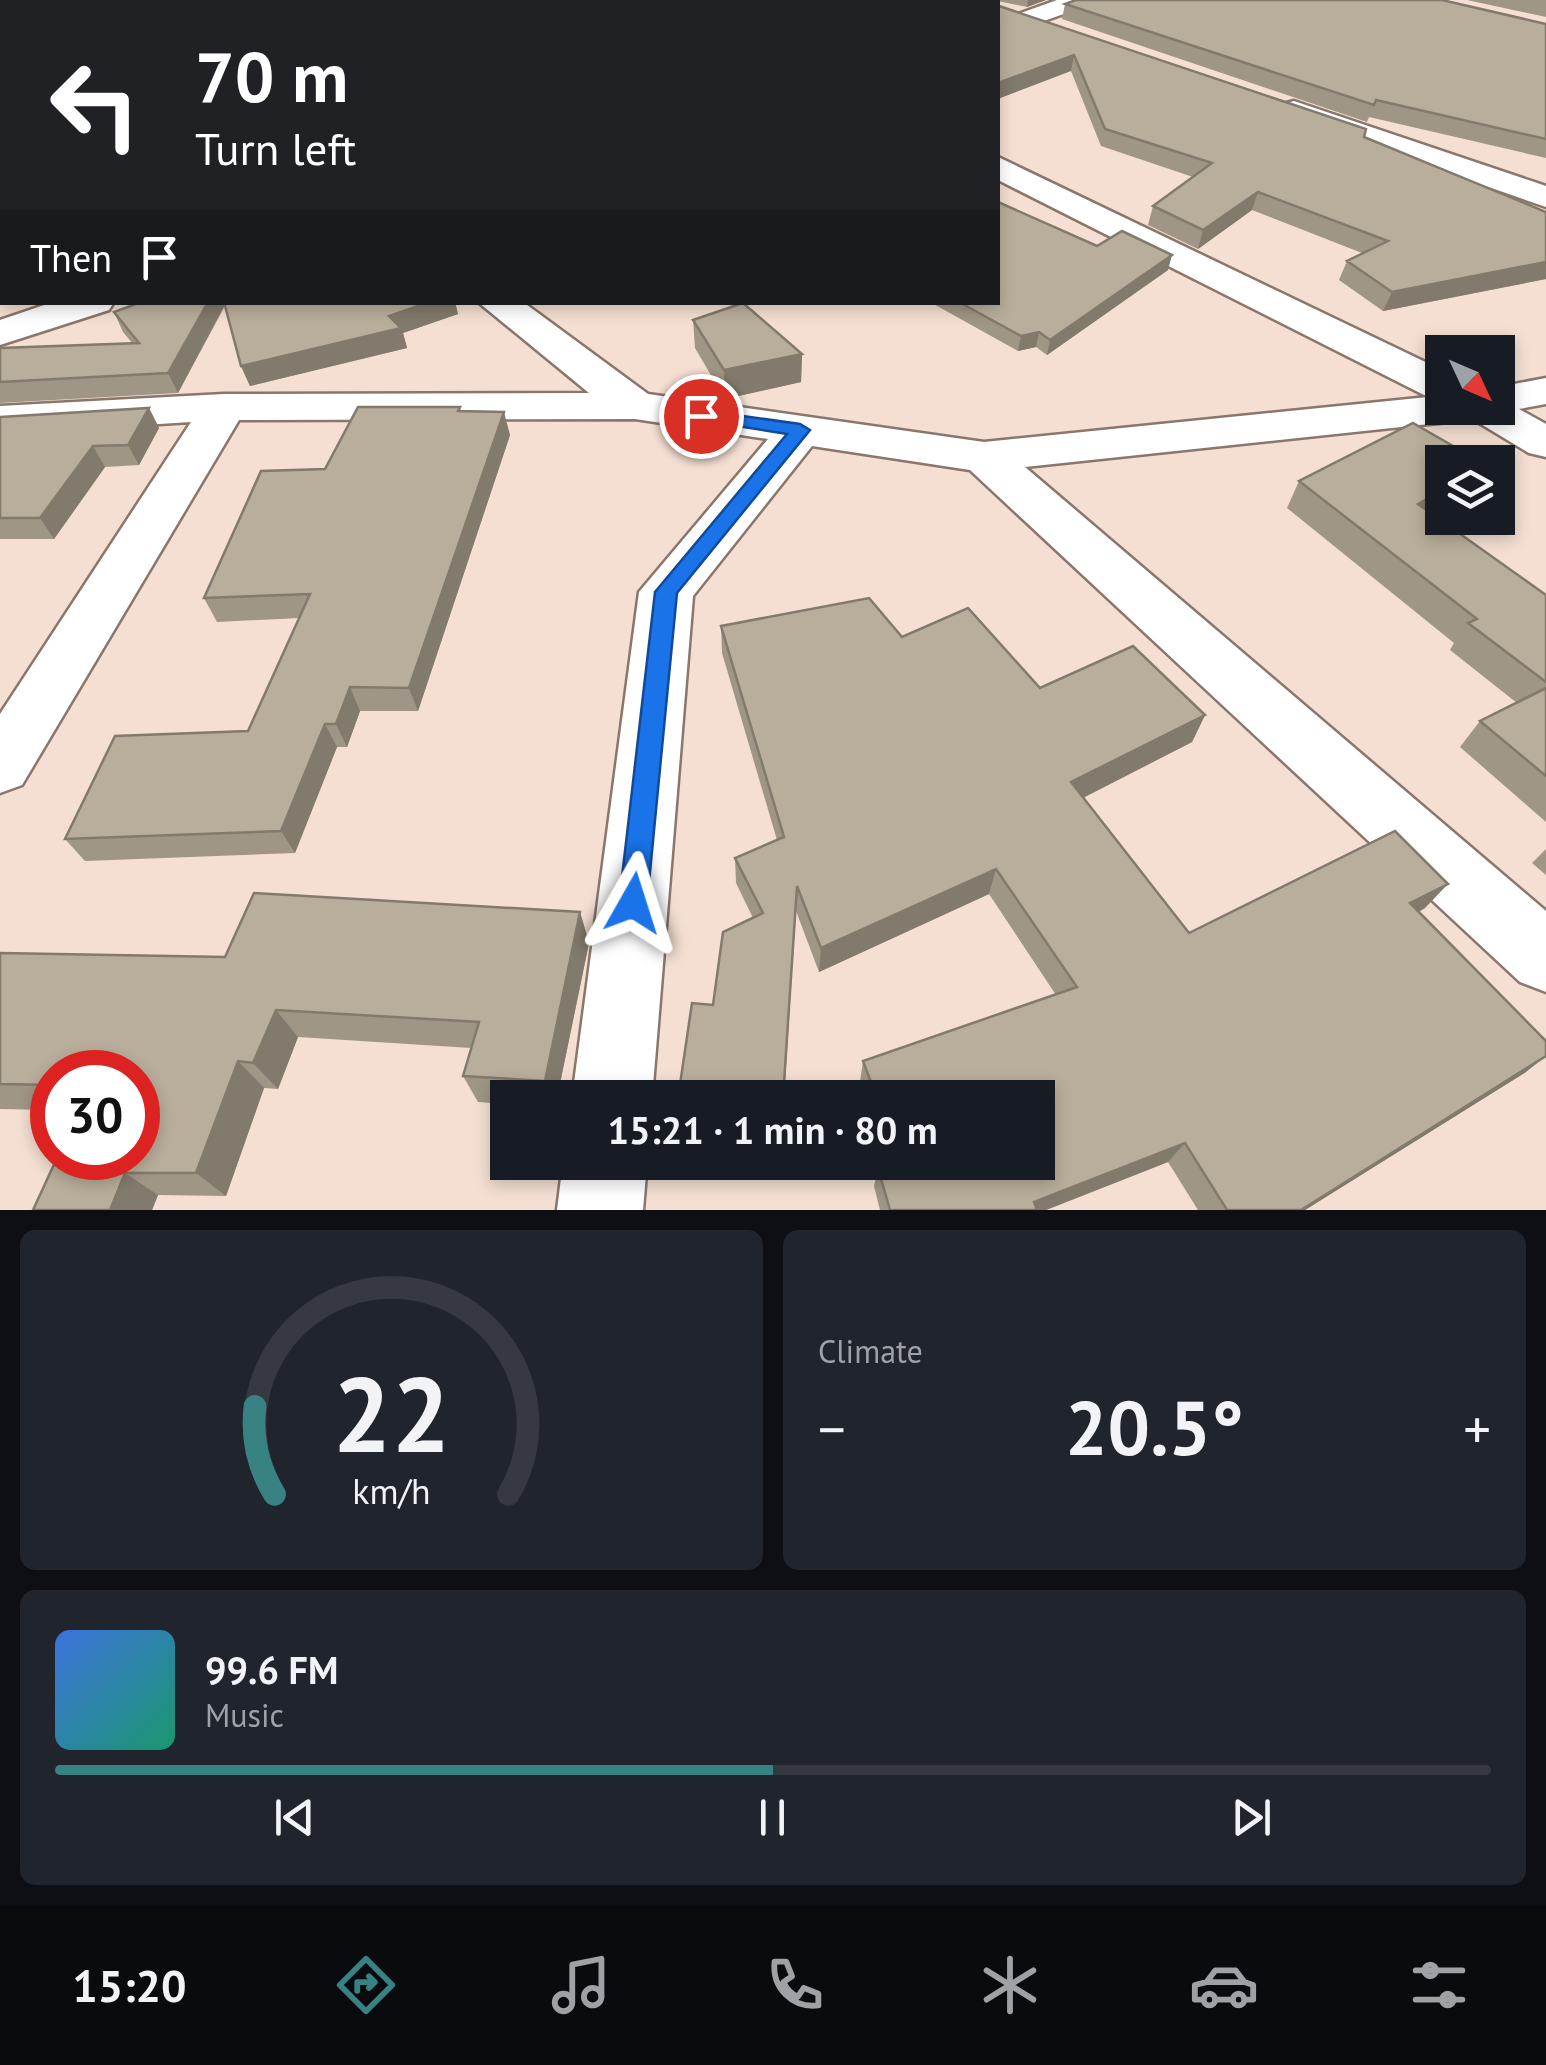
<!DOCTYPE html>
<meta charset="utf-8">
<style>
:root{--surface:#171b24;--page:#20242c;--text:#f1f3f6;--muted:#9ea1a6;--line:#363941;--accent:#398284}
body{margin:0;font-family:"PT Sans",sans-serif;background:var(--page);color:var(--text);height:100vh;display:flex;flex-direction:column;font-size:38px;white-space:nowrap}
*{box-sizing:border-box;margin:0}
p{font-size:32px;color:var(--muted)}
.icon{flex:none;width:55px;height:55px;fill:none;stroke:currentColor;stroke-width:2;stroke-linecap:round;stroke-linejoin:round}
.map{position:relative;height:1210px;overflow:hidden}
.side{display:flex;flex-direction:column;gap:20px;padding:20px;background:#0d0f14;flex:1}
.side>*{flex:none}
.hud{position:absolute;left:0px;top:0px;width:1000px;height:305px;box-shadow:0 5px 15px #0003;background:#202124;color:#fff;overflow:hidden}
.needle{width:65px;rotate:134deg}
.tools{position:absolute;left:1425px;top:335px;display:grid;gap:20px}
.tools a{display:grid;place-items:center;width:90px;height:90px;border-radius:0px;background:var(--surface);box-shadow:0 5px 15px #0003;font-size:50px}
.speed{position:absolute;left:30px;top:1050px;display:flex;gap:20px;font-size:50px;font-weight:700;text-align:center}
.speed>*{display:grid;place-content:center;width:130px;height:130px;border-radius:50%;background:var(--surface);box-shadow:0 5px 15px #0003;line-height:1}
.speed .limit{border:15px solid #d22;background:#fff;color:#111}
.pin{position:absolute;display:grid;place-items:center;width:85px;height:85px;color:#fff;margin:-42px;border:5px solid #fff;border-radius:50%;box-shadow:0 2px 10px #0007}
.me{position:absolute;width:110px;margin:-55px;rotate:6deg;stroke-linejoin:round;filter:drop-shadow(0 0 8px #0008)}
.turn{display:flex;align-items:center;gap:35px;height:210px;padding:0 30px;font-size:45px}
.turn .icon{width:130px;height:130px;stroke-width:2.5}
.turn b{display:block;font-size:70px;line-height:85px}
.then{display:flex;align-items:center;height:95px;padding:0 30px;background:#0003;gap:20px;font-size:38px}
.big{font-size:75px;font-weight:700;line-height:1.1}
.side .widget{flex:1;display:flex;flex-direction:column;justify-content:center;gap:15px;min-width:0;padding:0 35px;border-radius:15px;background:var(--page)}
.side .dial{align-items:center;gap:0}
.dial svg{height:260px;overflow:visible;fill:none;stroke:var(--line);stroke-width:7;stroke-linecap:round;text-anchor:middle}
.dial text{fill:var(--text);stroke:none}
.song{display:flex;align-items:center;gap:30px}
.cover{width:120px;height:120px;border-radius:15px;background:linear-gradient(135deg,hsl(220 70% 55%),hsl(160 70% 35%))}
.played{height:10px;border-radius:5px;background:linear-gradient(90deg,var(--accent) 50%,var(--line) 50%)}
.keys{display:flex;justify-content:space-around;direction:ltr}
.heat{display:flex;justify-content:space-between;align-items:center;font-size:55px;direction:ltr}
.side .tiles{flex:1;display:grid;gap:20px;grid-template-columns:1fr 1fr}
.widget:last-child{grid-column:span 2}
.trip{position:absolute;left:490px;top:1080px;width:565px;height:100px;border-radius:0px;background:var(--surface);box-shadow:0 5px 15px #0003;font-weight:700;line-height:100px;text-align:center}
.tabs{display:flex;height:160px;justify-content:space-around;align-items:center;background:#090b0e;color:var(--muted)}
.tabs .icon{width:70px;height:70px}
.tabs .selected{color:var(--accent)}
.tabs b{font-size:45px;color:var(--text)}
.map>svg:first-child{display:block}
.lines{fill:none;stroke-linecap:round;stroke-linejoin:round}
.street-casing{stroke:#8a766b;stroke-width:5}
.secondary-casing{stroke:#8a766b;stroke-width:5}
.street{fill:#fff;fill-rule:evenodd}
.secondary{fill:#fff;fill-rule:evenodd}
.wall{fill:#9f9685}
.shaded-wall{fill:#827a6c}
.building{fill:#b9ae9b;stroke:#827a6c;stroke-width:2.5}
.route{fill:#1a73e8;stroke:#114b97;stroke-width:2.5}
</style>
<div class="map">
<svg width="1546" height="1210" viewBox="0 0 1546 1210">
<rect width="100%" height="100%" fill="#f4dfd2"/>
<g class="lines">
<defs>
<g id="street">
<polygon points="1057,0 1092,0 1089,5 1027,27 1014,19 1018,14"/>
<polygon points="998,157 1442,370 1442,408 1498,408 1498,387 1546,378 1546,404 1519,409 1546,424 1546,457 1529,453 1466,415 1448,422 1025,467 1546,911 1546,992 1520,982 970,470 812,446 693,596 652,1098 572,1098 639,592 768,439 635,419 239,420 22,785 0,793 0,714 191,422 0,434 0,406 224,394 589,393 478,302 523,302 648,394 984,442 1428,397 998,180"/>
<rect x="0" y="186" width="2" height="20"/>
<polygon points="53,302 114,302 109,310 0,345 0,320"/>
<polygon points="563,1162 647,1162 643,1210 557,1210"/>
</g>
<polygon id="secondary" points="1294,101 1546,186 1546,207 1283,116 1279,110 1283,104"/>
</defs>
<use href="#street" class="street-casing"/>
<use href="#secondary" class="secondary-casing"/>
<use href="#street" class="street"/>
<use href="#secondary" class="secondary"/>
</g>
<g class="wall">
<polygon points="0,0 1046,0 1027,7 998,1 999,6 1364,137 1546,212 1546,279 1383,311 1339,280 1347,261 1362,253 1252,210 1198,249 1148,225 1153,206 1193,177 1101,146 1071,71 2,2 2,165 0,166"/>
<polygon points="1467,0 1546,0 1546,17"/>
<polygon points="1065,4 1546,24 1546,158 1369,117 1367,122 1062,19"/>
<polygon points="1097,246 1168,270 1047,355 1036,347 1018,351 930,302 998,302"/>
<polygon points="141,302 455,302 458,314 403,333 407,348 250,386 241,366 225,306 178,393 0,403 0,348 133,344 123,332 114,312"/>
<polygon points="693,320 802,354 801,382 725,399 695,348"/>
<polygon points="460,407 461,411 510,435 418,711 360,711 347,747 337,747 295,853 85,861 65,839 248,731 299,618 217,622 204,598 325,469"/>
<polygon points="149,408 159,428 139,465 105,467 54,539 0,539 0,417"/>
<polygon points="1299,481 1432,514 1546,595 1546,822 1460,747 1480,721 1517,703 1450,650 1454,643 1287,508"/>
<polygon points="721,626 902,637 1040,688 1205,715 1192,742 1083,798 1189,933 1425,908 1419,912 1526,1072 1305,1210 1198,1210 1168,1162 1046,1210 880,1210 874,1186 878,1168 890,1164 890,1162 1038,1162 1038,1098 866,1098 860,1082 863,1061 1056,995 989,894 819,972 796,911 784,1098 678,1098 713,1005 753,918 736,883 735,858 777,840 722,653"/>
<polygon points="1546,849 1546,875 1532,863"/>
<polygon points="580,912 589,943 557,1098 508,1098 508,1104 478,1102 463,1076 471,1048 298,1037 278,1089 264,1088 226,1196 158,1195 152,1210 33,1210 138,1072 52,1072 52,1110 0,1109 0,953 225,957"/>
</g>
<g class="shaded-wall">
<polygon points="1028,0 1046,0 1027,7"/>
<polygon points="1074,55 1071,71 998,99 998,83"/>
<polygon points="2,134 2,165 0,166 0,135"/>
<polygon points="1258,192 1252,210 1198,249 1203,230"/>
<polygon points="1172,255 1168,270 1047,355 1050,340"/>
<polygon points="1546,262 1546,279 1383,311 1392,292"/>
<polygon points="208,302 226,302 178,393 168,373"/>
<polygon points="430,302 455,302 458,314 403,333 407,348 250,386 241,366"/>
<polygon points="1039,332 1036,347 1018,351 1021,336"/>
<polygon points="802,354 801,382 725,399 724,370"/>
<polygon points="149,408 159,428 139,465 128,445"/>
<polygon points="504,412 510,435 418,711 409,688"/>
<polygon points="93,446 105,467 54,539 40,518"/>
<polygon points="1442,490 1442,508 1402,531 1418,504"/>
<polygon points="350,687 360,711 347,747 336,724"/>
<polygon points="1205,715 1192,742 1061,809 1071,782"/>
<polygon points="325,724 337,747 295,853 281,831"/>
<polygon points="996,869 989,894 819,972 821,948"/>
<polygon points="1448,884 1425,908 1388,928 1410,903"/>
<polygon points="797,886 784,1098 783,1098"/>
<polygon points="580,912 589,943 557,1098 552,1098 545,1081"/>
<polygon points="276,1010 298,1037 278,1089 253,1063"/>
<polygon points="1546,1056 1526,1072 1305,1210 1300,1210"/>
<polygon points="238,1061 264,1088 226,1196 196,1173"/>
<polygon points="1185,1143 1168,1162 1046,1210 1029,1210 1034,1202"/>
<polygon points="125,1173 158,1195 152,1210 110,1210"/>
</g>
<g class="building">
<polygon points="0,0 997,0 999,6 1366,129 1364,137 1546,212 1546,262 1392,292 1347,261 1388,241 1258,192 1203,230 1153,206 1212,163 1105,129 1074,55 998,83 998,2 2,2 2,134 0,135"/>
<polygon points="1076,0 1442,0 1546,24 1546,139 1376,100 1374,105 1065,4"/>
<polygon points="998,202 1097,246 1122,231 1172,255 1050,340 1039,332 1021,336 959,302 998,302"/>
<polygon points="141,302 208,302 168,373 0,382 0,348 139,343 114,312"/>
<polygon points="224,302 430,302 389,316 401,328 241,366"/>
<polygon points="743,303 802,354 724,370 693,320"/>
<polygon points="358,407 460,407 458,411 504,412 409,688 350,687 336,724 325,724 281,831 65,839 115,736 248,731 310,594 204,598 261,471 325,469"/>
<polygon points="149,408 128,445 93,446 40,518 0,518 0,417"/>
<polygon points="1413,423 1481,462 1442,462 1442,490 1418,504 1546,595 1546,682 1468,623 1477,619 1299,481"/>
<polygon points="869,598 902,637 968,608 1040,688 1133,646 1205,715 1071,782 1189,933 1395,831 1448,884 1410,903 1546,1041 1546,1056 1301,1210 1227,1210 1185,1143 1034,1202 1037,1210 890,1210 878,1168 895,1162 1038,1162 1038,1098 877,1098 863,1061 1077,987 996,869 821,948 797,886 783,1098 678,1098 692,1003 713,1005 723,932 763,913 735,858 784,837 721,626"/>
<polygon points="1546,688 1546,776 1480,721"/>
<polygon points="254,893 580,912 545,1081 463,1076 479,1022 276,1010 253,1063 238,1061 196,1173 125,1173 110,1210 33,1210 57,1158 138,1158 138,1072 52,1072 52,1085 0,1084 0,953 225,957"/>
</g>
<polygon class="route" points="701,410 800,424 810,430 677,593 647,903 643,912 633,916 623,912 619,903 655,592 787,434 694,419 692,416"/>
</svg>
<div class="tools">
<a><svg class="needle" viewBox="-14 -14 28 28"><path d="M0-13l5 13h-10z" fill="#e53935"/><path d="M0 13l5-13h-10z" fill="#9ea1a6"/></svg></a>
<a><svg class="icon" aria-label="layers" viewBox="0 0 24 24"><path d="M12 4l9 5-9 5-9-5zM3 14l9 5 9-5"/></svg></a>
</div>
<div class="speed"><div class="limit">30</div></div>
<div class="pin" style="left:701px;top:416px;background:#d93025"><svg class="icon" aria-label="arrive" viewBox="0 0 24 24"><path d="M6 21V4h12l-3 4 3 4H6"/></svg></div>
<svg class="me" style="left:633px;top:903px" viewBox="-20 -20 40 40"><path d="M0-17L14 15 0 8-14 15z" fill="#1a73e8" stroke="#fff" stroke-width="4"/></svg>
<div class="trip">15:21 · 1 min · 80 m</div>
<div class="hud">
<div class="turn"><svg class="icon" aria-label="left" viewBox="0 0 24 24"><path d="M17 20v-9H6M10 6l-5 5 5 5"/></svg><div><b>70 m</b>Turn left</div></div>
<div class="then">Then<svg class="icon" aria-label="arrive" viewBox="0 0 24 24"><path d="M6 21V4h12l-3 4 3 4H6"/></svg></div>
</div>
</div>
<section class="side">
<div class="tiles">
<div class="widget dial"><svg viewBox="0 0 100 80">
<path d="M14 69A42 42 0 1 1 86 69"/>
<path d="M14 69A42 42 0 0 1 8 42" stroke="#398284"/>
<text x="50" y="56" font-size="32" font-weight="700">22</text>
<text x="50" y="72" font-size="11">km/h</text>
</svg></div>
<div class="widget"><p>Climate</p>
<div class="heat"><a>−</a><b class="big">20.5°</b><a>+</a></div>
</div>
<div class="widget">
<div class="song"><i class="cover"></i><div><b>99.6 FM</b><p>Music</p></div></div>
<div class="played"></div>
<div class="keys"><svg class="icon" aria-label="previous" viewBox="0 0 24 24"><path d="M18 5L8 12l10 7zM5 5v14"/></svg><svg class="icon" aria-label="pause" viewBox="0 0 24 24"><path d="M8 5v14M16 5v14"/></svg><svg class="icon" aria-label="next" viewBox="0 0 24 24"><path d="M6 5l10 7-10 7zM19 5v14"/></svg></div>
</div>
</div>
</section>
<nav class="tabs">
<b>15:20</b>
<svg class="icon selected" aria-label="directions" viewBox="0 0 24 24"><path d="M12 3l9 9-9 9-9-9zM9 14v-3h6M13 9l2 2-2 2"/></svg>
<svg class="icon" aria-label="music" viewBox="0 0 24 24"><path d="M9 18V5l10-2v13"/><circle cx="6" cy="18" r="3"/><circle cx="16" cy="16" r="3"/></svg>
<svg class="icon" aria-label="phone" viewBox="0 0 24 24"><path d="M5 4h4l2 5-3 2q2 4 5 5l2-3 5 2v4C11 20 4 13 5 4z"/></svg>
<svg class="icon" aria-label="climate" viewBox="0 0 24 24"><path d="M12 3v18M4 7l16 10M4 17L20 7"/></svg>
<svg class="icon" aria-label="car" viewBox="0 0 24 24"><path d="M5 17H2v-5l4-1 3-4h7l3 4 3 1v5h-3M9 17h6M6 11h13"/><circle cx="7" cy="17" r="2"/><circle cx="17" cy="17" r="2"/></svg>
<svg class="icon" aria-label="filters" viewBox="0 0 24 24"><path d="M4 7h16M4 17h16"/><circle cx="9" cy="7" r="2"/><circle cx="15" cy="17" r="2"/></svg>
</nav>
